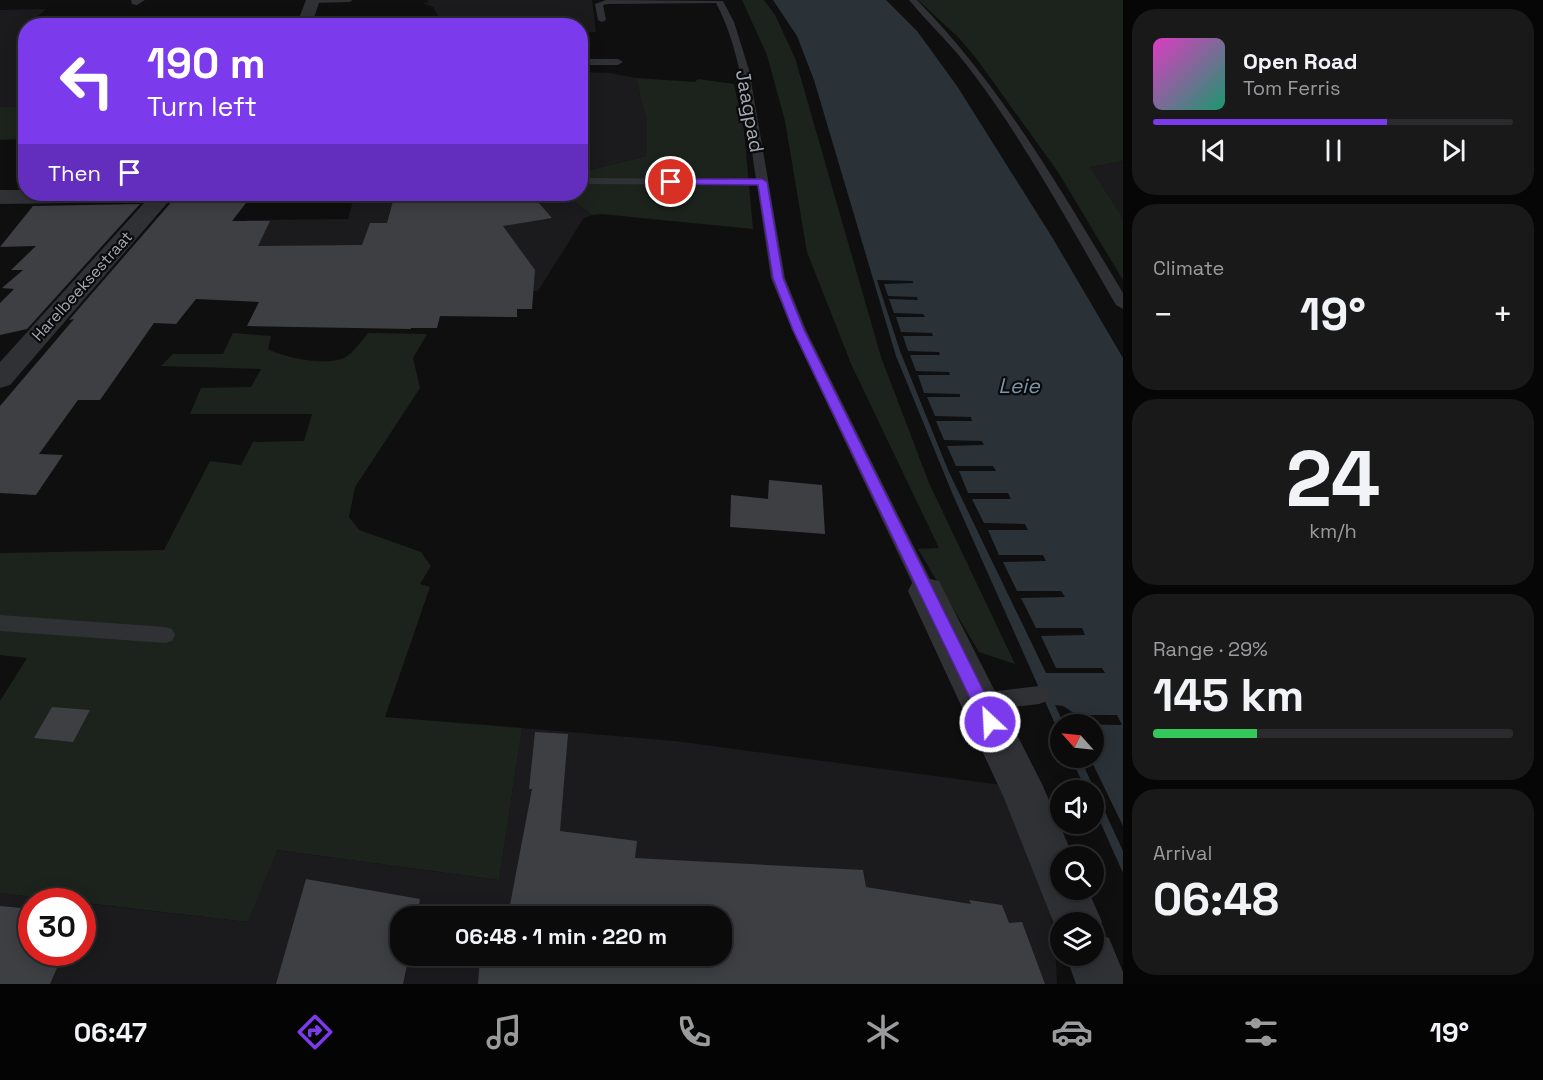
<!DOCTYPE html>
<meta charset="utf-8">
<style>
:root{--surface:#0b0b0c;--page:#19191a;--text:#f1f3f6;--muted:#9a9b9d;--line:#2b2b2d;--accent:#7c3aed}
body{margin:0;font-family:"Space Grotesk",sans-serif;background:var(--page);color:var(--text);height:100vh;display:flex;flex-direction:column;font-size:22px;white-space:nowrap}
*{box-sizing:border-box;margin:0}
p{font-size:20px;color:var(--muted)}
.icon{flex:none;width:33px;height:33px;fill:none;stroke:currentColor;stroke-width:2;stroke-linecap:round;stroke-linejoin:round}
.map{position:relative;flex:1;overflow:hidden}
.side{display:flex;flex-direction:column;gap:9px;padding:9px;background:#060607;width:420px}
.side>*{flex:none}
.banner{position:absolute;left:18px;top:18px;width:570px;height:183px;border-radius:24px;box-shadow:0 3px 15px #0003,0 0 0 2px var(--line);background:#7c3aed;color:#fff;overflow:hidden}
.needle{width:39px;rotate:297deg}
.fabs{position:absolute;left:1050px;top:714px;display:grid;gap:12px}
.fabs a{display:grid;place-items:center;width:54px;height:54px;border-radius:50%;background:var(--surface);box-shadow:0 3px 15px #0003,0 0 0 2px var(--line);font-size:30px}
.speed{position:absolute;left:18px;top:888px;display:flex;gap:12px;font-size:30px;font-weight:700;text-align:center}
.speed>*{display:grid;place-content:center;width:78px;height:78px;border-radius:50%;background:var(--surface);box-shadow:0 3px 15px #0003,0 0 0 2px var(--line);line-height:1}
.speed .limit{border:9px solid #d22;background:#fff;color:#111}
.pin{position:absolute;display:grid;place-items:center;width:51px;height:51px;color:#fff;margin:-26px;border:3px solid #fff;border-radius:50%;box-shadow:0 2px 6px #0007}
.me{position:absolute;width:66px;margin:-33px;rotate:335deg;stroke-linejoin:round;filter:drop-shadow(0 0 4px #0008)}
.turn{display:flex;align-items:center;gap:21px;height:126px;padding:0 30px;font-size:27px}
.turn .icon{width:78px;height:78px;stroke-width:2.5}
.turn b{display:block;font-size:42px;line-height:51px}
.then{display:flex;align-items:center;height:57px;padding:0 30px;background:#0003;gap:12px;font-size:22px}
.big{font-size:45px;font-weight:700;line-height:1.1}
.side .card{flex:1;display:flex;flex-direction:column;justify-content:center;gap:9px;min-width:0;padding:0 21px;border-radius:24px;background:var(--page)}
.side .dial{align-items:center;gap:0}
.dial b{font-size:78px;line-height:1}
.song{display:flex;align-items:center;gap:18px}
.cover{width:72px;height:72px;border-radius:9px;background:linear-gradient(135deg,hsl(310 70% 55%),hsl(160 70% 35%))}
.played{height:6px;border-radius:3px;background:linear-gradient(90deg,var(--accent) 65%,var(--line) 65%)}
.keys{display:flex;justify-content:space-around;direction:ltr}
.heat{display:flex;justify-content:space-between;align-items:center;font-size:33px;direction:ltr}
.charge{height:9px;border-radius:4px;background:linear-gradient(90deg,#34c759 29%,var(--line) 0)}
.trip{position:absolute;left:390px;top:906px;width:342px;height:60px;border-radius:24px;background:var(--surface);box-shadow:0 3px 15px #0003,0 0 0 2px var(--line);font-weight:700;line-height:60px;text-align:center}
.tab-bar{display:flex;height:96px;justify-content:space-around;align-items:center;background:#040405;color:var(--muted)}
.tab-bar .icon{width:42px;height:42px}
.tab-bar .current{color:var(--accent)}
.tab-bar b{font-size:27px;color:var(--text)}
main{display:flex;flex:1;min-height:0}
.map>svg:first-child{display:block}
.built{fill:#1b1b1d;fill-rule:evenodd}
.green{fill:#1c231c}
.water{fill:#2a3238}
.pier{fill:#0f0f10}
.building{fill:#3e3f43}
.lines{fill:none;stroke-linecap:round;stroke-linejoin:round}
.service{fill:#303135;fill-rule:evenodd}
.minor{fill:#303135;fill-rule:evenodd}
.route{fill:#7c3aed;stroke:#51269a;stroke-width:1.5}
.labels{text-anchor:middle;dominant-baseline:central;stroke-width:4.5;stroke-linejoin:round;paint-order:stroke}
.far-street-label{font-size:16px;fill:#a1a7b0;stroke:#0a0a0b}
.street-label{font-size:20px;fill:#a1a7b0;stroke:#0a0a0b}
.water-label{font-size:21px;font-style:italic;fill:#7997aa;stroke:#0a0a0b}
</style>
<main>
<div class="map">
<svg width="1123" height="984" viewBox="0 0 1123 984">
<rect width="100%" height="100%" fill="#0f0f10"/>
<g class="built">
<polygon points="427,0 592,0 596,32 581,33 580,26 437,25 438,16 433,7 423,3 429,2"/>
<polygon points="46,9 26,26 25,106 0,107 0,10"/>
<polygon points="291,18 288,24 97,25 123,21"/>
<polygon points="580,72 611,73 636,78 647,123 647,156 581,172"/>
<polygon points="1123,161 1123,218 1090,167"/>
<polygon points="355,194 569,194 569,197 592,215 583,219 538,291 208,288 247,220 348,219"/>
<path d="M522,728L675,741L1002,785L1040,850L1055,942L1057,984H0V893L71,901L32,902V952H82L83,903L248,922L276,850L499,880ZM400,916H722V956H400Z"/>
</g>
<g class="green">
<polygon points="742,0 764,0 775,15 795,58 881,357 929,483 1015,664 979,652 918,549 939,548 852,366 807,252 785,121 767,55"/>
<polygon points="918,0 1123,0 1123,161 1090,167 1123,218 1123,280 1058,172 976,58 959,38"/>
<polygon points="636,78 695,82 698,79 734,84 744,131 753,229 601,214 592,215 569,197 569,194 580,194 581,172 647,156 647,123"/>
<polygon points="25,106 25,139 0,140 0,107"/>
<path d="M233,333L271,336L268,349C285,358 328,367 346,357C354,352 362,340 368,333L427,334L413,358L420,388L355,487L349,517L359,530L421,552L431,566L420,584L430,587L385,717L522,728L499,880L277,850L248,922L0,893V701L27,658L0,655V553L164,550L210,461L241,465L253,442L304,441L312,414H190L201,388L251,387L261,369L161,366L173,354H223Z"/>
</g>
<polygon class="water" points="773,0 886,0 917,31 957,86 1052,237 1123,358 1123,873 1094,808 1094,790 1086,790 1071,758 1094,758 1094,724 1060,724 1060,735 953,495 896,356 814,80 797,36"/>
<g class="pier">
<polygon points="877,280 913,281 913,283 884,284 888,296 917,297 918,300 889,299 894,313 923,314 925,317 896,317 901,332 932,333 933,336 903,336 908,351 939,352 940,355 910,355 916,371 949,372 950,375 918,375 924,393 960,394 960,397 927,397 935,416 971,417 972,421 936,421 944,440 982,441 984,445 947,446 956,466 993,466 996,471 959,471 968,493 1008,493 1011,499 972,499 984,523 1025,524 1028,530 988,530 999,555 1043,555 1046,561 1003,562 1017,591 1061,591 1065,597 1021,598 1036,628 1082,628 1085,635 1041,636 1056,668 1102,668 1105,673 1046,673 948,470 900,351"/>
<polygon points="1055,705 1063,706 1077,715 1117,715 1122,725 1064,724"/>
<polygon points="1080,758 1090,758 1123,826 1123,851"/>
</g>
<g class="building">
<polygon points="183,194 253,194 232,221 270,221 258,246 362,245 370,223 387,223 395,194 531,194 552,218 503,226 535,270 532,309 517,309 517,317 440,316 437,328 411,328 411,329 247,326 259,302 196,299 176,324 154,323 100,400 78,400 39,454 63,455 36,495 0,493 0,406 74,319 69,320 174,199 178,199"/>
<polygon points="140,204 27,329 0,335 0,303 14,289 2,288 23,270 11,270 36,246 0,247 33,206"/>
<polygon points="769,480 822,485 825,534 730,527 731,495 768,499"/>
<polygon points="52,707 90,710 73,742 34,738"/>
<polygon points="535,732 568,734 560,831 637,841 635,858 863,870 866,887 971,904 969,900 1002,905 1009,923 1022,922 1045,984 478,984 480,956 722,956 722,916 483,916 484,906 509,910 532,789 529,789"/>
<polygon points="306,879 420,899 417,916 400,916 400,956 409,956 403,984 276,984"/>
<polygon points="0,906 32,909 32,952 64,952 50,984 0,984"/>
</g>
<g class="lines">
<g class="service">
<polygon points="310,0 353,0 349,2 313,3"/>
<path d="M606,0L723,1L734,22L749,70L785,278L806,330L936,591L933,596L926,598L919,596L916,591L792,330L771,278L757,185L580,184V178L756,179C747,120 744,56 716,3L607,4L603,5L606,20L602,22L598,20L595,4Z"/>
<path d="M909,0H917C1002,87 1061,190 1123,293V309L1116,305C1070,226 1027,145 972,72C953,46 930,25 909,0Z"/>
<polygon points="580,59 618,59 623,62 618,65 580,65"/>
<polygon points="0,615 165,627 172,629 175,635 172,641 165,643 0,631"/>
<polygon points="1039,686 1047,689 1050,695 1047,701 1039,704 981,711 973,708 970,702 973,696 981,693"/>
</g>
<g class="minor">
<polygon points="131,0 145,0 137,5 132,4"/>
<polygon points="306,0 320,0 311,26 296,26"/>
<polygon points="0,190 26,190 26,194 175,194 10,385 0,388 0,362 145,202 0,204"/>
<polygon points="926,578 939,581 944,591 1042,784 1073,856 1060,856 1060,890 1088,890 1102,922 1097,933 1109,938 1123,972 1123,984 1076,984 1066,956 1094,956 1094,922 1060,922 1060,939 1004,798 908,591 913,581"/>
</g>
</g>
<polygon class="route" points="671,179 762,179 767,182 783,278 804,330 999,722 996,727 990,729 984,727 793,330 773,278 758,185 668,184 667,182"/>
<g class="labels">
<g class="far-street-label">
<text transform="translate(82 286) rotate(-48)">Harelbeeksestraat</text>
</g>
<g class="street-label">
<text transform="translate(750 111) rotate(80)">Jaagpad</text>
</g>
<g class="water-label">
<text x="1019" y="385">Leie</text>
</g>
</g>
</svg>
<div class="fabs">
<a><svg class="needle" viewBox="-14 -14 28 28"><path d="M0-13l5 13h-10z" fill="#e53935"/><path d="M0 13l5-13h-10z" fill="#9a9b9d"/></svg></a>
<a><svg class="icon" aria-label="sound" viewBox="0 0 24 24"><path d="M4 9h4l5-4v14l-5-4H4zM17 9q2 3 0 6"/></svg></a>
<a><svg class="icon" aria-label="search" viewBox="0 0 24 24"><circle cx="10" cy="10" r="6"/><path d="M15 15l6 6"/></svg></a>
<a><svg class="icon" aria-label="layers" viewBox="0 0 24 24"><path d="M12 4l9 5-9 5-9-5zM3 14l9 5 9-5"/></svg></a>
</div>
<div class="speed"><div class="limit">30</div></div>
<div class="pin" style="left:671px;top:182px;background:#d93025"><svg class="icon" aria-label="arrive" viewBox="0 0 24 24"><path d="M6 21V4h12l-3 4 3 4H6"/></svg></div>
<svg class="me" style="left:990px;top:722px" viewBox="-20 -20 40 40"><circle r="17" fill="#7c3aed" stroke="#fff" stroke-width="3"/><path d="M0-11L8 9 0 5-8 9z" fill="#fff"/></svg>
<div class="trip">06:48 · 1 min · 220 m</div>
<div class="banner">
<div class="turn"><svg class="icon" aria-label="left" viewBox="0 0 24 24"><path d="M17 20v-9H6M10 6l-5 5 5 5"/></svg><div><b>190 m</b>Turn left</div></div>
<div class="then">Then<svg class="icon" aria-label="arrive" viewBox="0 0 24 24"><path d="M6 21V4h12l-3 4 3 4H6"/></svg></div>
</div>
</div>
<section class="side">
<div class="card">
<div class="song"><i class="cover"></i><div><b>Open Road</b><p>Tom Ferris</p></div></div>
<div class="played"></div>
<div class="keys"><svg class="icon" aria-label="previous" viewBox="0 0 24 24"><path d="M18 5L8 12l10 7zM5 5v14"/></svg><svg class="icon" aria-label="pause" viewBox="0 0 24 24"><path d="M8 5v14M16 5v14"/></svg><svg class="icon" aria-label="next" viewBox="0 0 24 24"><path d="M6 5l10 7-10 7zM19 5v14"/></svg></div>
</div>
<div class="card"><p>Climate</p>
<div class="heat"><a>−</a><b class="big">19°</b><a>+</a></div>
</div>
<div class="card dial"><b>24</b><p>km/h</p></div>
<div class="card"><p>Range · 29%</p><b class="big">145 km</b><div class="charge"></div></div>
<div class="card"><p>Arrival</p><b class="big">06:48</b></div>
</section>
</main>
<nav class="tab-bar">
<b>06:47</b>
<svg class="icon current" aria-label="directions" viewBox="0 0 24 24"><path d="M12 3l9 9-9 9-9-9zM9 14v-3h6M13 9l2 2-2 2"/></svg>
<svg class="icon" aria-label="music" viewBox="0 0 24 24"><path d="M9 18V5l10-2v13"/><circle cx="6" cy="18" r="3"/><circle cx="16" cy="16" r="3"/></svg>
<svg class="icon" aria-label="phone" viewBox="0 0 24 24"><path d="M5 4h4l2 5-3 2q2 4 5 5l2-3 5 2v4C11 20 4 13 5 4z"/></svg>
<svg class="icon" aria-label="climate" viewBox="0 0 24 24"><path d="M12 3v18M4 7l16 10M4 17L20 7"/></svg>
<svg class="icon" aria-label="car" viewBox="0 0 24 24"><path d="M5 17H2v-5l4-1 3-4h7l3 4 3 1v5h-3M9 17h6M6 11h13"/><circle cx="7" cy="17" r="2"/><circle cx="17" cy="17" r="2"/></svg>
<svg class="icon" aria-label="filters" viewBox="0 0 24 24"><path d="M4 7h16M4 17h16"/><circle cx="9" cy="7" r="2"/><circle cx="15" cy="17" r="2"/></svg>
<b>19°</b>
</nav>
